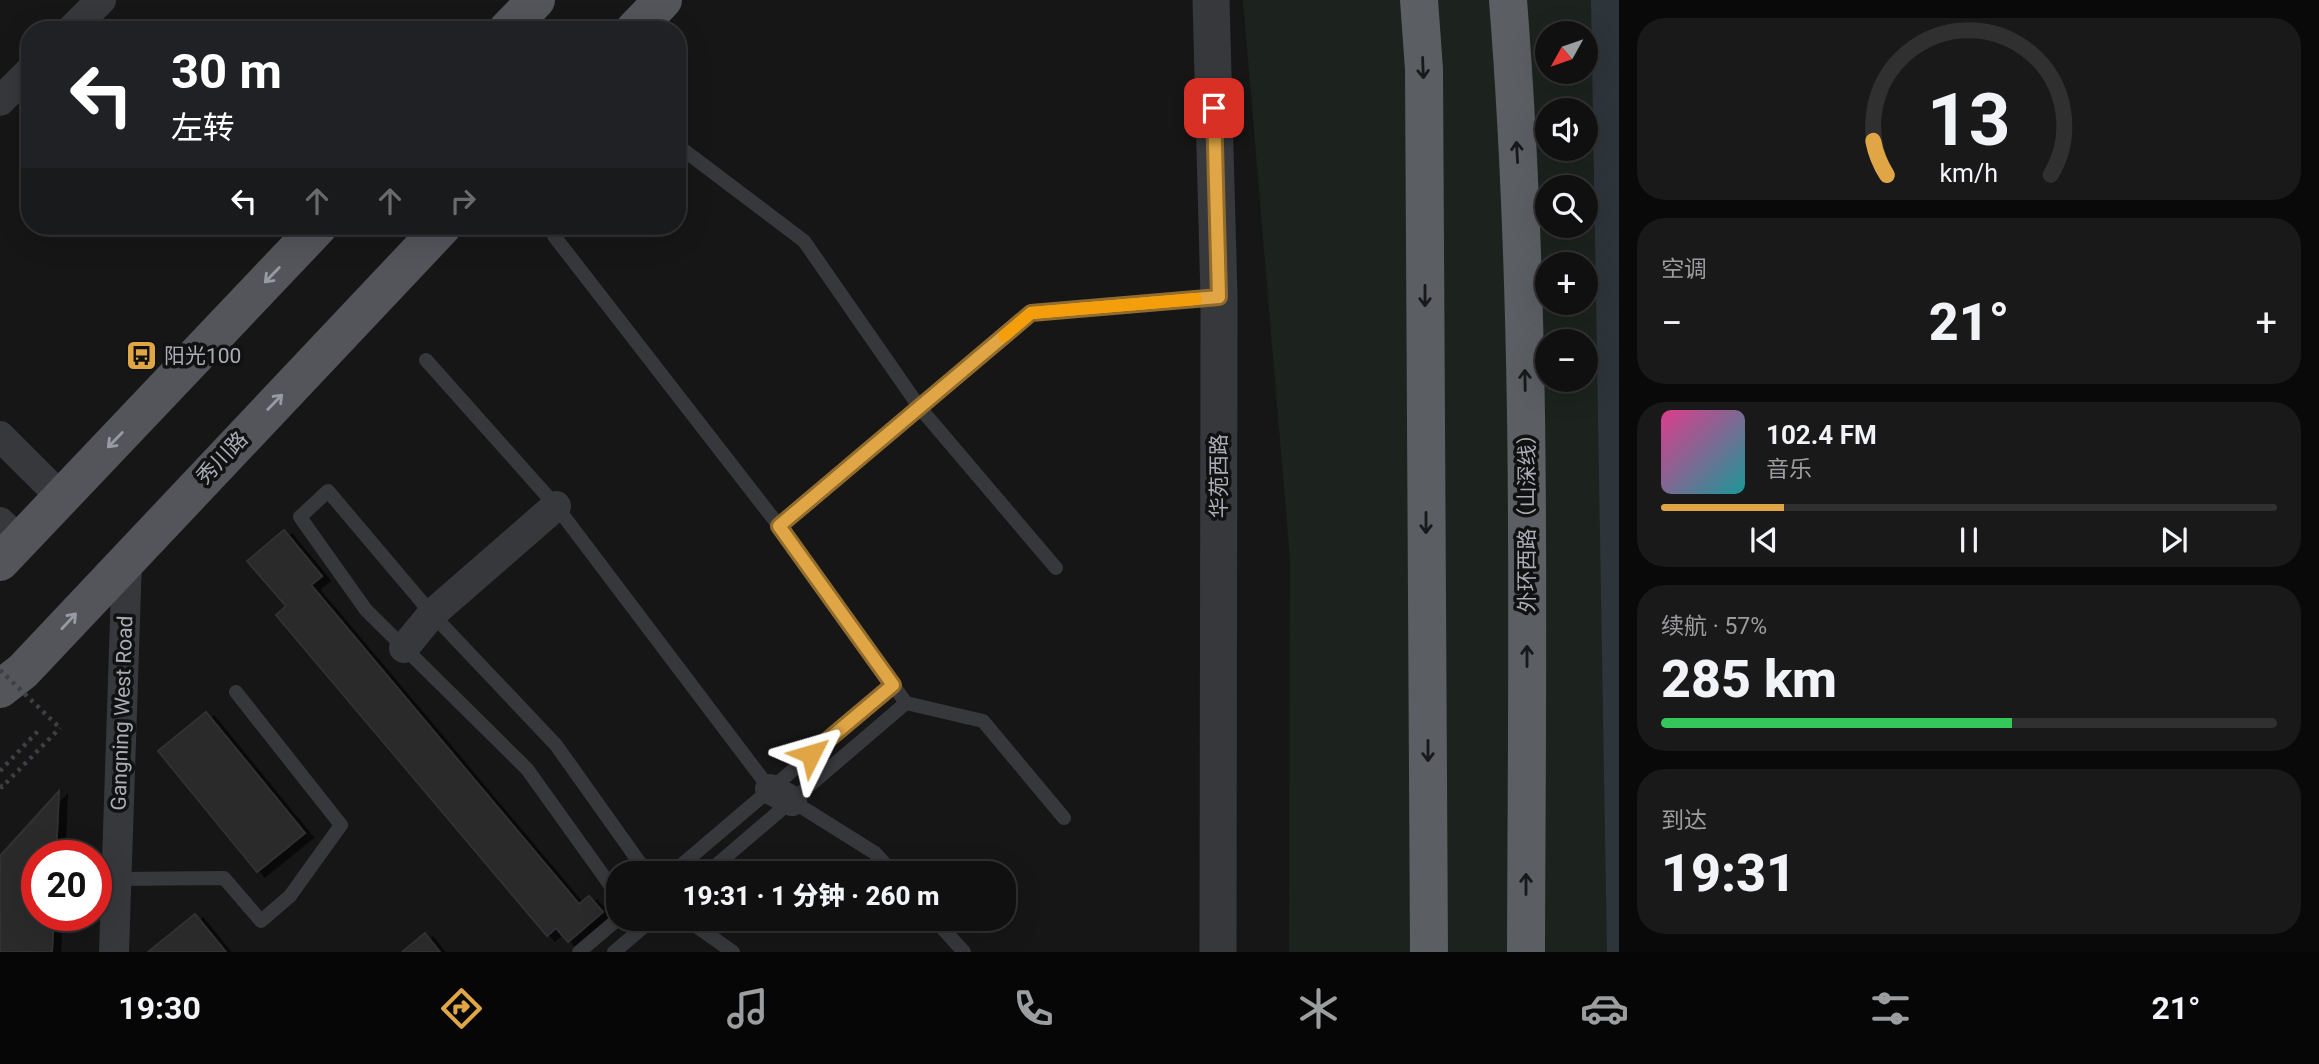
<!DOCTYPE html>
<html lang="zh">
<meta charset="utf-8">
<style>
:root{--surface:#101011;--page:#19191a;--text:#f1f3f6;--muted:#9c9d9f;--line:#303031;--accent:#e0a645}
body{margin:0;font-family:Roboto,"Noto Sans SC",sans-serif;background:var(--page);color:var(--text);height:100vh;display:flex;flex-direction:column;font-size:26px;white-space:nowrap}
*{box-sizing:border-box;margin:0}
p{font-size:23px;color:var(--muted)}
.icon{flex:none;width:38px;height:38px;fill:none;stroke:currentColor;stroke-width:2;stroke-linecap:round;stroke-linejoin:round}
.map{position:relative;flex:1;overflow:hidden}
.details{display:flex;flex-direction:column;gap:18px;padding:18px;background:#090909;width:700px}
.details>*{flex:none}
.banner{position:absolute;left:21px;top:21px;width:665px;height:214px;border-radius:28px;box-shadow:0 7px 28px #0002,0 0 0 2px var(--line);background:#202124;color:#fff;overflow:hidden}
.needle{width:46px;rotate:230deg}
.controls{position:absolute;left:1535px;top:21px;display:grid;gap:14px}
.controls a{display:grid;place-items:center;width:63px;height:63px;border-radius:50%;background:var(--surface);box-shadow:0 7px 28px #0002,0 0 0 2px var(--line);font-size:35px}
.speed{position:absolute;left:21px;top:840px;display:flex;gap:14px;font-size:35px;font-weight:700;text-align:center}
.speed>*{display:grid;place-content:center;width:91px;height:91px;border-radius:50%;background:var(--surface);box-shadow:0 7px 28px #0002,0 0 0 2px var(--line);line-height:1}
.speed .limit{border:10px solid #d22;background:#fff;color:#111}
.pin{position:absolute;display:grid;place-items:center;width:60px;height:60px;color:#fff;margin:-30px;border-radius:14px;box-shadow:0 4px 10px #0006}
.me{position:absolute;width:77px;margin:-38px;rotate:50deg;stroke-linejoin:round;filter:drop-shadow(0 0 5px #0008)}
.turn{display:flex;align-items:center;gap:24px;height:147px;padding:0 35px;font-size:32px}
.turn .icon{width:91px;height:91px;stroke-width:2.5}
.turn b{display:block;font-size:49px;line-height:60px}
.lanes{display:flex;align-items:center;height:66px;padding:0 35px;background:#0003;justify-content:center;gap:35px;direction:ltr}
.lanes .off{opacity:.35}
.big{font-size:52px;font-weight:800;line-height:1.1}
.details .card{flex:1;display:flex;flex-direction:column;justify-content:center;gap:10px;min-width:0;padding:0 24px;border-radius:28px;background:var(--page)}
.details .dial{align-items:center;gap:0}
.dial svg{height:182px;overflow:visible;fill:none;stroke:var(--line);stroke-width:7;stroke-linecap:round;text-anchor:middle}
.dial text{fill:var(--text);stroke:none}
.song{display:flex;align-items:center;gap:21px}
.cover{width:84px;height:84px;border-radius:10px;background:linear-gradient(135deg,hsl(330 70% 55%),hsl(180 70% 35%))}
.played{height:7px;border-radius:4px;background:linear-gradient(90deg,var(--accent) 20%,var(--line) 20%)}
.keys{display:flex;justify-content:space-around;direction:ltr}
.heat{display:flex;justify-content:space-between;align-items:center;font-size:38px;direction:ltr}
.charge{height:10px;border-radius:5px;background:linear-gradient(90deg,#34c759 57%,var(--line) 0)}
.trip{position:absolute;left:606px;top:861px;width:410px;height:70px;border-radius:28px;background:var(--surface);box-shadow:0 7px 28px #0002,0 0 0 2px var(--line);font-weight:800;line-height:70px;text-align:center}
.menu{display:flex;height:112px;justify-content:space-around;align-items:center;background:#060607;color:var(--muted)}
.menu .icon{width:49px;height:49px}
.menu .on{color:var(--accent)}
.menu b{font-size:32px;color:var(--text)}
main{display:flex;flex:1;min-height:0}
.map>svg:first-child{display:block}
.green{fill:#1c221d;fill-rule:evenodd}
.water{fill:#2d353a}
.building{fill:#29292b;stroke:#303033;stroke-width:2;filter:url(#shadow)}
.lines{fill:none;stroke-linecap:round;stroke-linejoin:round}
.path{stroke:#3d3f43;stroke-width:4.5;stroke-dasharray:3.5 5;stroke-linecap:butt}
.service{stroke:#37383c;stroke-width:14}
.minor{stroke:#37383c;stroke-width:30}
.tertiary{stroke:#37383c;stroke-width:37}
.primary{stroke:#53555a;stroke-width:38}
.trunk{stroke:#5b5e63;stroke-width:38}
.path-bridge{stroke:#3d3f43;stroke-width:4.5;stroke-dasharray:3.5 5;stroke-linecap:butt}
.oneway{stroke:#18191a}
.oneway2{stroke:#989ba4}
.route-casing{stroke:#926c2d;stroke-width:18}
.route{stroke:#e0a645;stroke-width:12}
.slow{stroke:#f59e0b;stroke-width:12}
.labels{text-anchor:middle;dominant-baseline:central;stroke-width:7;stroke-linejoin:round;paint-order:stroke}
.poi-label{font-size:21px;fill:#a9adb6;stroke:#111112;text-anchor:start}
.street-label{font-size:21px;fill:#a9adb6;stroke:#111112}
</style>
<main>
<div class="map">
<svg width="1619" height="952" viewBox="0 0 1619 952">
<defs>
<filter id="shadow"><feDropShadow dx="8" dy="4.5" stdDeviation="0" flood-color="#0009"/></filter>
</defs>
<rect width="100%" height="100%" fill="#161617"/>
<path class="green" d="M1243,0H1619V952H1289L1290,559ZM1547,33H1586V72H1547ZM1547,110H1586V149H1547ZM1547,187H1586V226H1547ZM1547,264H1586V303H1547ZM1547,341H1586V380H1547Z"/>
<polygon class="water" points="1591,0 1619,0 1619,952 1607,952"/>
<g class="building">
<polygon points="284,530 322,576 311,585 579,904 589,896 603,912 568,942 556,928 547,936 276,615 286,606 247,561"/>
<polygon points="206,712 305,833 257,872 158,751"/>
<polygon points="59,791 56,856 37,856 37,915 54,915 52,952 0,952 0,856"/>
<polygon points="195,914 226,952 148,952"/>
<polygon points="425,933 440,952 402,952"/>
</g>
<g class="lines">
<g class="path">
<polyline points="0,771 38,731"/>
<polyline points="0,785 2,787 60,728"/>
</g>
<g class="service">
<polyline points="677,145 804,241 920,408 779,526"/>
<polyline points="554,236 786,535 906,703 707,873"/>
<polyline points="426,360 556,506 770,789"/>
<polyline points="1056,568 920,408 1031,313 1219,297"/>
<polyline points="906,703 983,721 1064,818"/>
<polyline points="792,801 875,853 893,873"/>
<polyline points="672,873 893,685"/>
<polyline points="117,879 224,878 261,921 290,896 341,825 236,692"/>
<polyline points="618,896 527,769 366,610 300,517 328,491 432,614 556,745 647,873"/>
<polyline points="686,919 733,952"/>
<polyline points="934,919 964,952"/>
<polyline points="579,952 618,919"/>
<polyline points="614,952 653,919"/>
</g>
<g class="minor">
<polyline points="71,30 101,0"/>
<polyline points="0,101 30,71"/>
<polyline points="0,436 61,497"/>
<polyline points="0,522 20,541"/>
<polyline points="404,648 432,614 556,506"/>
<polyline points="770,789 792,801"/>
<polyline points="114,952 127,559"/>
</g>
<polyline class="tertiary" points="1211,0 1219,297 1218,952"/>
<g class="primary">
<polyline points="507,30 536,0"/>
<polyline points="634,30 663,0"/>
<polyline points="0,562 319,226"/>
<polyline points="0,689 23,671 443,226"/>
</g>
<g class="trunk">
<polyline points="1419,0 1424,69 1429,952"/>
<path d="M1508,0C1533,317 1527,635 1526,952"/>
</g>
<polyline class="path-bridge" points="0,670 60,728"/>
</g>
<defs><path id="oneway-shaft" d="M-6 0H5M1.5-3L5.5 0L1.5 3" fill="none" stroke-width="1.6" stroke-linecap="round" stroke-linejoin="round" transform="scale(1.75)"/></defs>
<g class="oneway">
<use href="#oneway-shaft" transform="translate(1423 68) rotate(88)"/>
<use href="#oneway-shaft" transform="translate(1517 152) rotate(-93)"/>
<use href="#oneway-shaft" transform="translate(1425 296) rotate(90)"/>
<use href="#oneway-shaft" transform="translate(1525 380) rotate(-91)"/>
<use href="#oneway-shaft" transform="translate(1426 523) rotate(90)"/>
<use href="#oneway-shaft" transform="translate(1527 656) rotate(-90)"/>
<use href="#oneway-shaft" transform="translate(1428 751) rotate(90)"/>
<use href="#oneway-shaft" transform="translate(1526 884) rotate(-90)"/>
</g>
<g class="oneway2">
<use href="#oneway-shaft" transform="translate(272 275) rotate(134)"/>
<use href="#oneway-shaft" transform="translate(275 402) rotate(-46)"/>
<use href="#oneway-shaft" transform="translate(115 440) rotate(134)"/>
<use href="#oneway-shaft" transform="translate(69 621) rotate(-47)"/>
</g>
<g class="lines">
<defs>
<polyline id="route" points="811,754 893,685 779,526 1031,313 1219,297 1214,108"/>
</defs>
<use href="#route" class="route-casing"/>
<use href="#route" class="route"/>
<polyline class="slow" points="1004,336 1031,313 1196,299"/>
</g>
<defs>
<symbol id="bus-square" viewBox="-11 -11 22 22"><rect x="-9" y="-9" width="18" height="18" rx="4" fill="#e0a645" stroke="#111112"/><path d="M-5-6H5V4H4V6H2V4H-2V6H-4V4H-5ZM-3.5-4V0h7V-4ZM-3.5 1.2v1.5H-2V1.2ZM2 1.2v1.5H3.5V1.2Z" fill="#111"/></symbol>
</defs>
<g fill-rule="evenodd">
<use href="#bus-square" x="124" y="338" width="35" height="35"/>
</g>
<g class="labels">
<g class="poi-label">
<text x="164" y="356">阳光100</text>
</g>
<g class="street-label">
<text transform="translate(222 458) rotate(-46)">秀川路</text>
<text transform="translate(1219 476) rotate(-90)">华苑西路</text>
<text transform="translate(1527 518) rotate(-90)">外环西路（山深线）</text>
<text transform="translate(122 713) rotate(-88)">Gangning West Road</text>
</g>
</g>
</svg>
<div class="controls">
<a><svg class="needle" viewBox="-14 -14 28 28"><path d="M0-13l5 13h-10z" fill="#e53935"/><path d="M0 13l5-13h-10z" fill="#9c9d9f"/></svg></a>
<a><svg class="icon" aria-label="sound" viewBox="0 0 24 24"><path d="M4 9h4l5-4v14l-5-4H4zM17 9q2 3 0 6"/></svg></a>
<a><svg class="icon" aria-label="search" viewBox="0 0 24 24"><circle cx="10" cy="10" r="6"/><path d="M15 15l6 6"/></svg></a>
<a>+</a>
<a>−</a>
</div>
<div class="speed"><div class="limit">20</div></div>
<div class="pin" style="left:1214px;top:108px;background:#d93025"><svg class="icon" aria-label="arrive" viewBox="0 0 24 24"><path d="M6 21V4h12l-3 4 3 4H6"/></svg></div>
<svg class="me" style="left:811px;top:754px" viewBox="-20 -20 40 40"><path d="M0-17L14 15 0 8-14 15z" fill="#e0a645" stroke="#fff" stroke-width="4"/></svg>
<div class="trip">19:31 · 1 分钟 · 260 m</div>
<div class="banner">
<div class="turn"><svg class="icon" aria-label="left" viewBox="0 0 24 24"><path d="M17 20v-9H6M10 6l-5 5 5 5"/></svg><div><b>30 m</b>左转</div></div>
<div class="lanes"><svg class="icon" aria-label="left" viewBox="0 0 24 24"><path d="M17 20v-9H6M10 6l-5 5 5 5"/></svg><svg class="icon off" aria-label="ahead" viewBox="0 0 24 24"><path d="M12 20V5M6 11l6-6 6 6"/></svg><svg class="icon off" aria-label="ahead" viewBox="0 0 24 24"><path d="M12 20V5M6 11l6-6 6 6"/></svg><svg class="icon off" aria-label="right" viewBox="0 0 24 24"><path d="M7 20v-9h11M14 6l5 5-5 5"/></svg></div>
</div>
</div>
<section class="details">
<div class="card dial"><svg viewBox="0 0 100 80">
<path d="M14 69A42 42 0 1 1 86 69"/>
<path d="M14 69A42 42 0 0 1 8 54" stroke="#e0a645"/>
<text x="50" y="56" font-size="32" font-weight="700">13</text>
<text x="50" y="72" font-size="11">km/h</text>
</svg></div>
<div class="card"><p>空调</p>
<div class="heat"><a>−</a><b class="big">21°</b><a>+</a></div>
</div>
<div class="card">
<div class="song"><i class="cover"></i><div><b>102.4 FM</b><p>音乐</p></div></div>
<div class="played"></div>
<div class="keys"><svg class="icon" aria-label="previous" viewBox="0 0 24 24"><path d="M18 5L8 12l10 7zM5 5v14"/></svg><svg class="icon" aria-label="pause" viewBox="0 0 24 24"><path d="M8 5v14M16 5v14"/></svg><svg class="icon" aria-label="next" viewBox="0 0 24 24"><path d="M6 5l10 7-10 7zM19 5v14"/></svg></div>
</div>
<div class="card"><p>续航 · 57%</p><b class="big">285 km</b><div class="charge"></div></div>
<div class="card"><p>到达</p><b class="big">19:31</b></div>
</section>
</main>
<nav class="menu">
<b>19:30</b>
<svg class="icon on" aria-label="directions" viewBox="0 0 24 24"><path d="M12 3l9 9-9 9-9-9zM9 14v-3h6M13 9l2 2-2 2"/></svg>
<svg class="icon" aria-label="music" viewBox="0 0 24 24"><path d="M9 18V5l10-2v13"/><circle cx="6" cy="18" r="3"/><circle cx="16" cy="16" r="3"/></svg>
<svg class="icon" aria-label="phone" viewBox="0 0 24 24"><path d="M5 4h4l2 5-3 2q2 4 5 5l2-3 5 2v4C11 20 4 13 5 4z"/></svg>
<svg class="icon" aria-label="climate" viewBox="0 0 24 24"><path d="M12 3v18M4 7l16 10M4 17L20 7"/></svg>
<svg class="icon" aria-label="car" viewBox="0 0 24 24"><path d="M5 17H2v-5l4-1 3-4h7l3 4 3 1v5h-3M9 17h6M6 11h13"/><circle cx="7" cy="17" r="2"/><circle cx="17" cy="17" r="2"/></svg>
<svg class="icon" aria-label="filters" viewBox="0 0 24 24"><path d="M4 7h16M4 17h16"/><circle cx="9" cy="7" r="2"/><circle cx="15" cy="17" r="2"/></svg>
<b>21°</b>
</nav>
